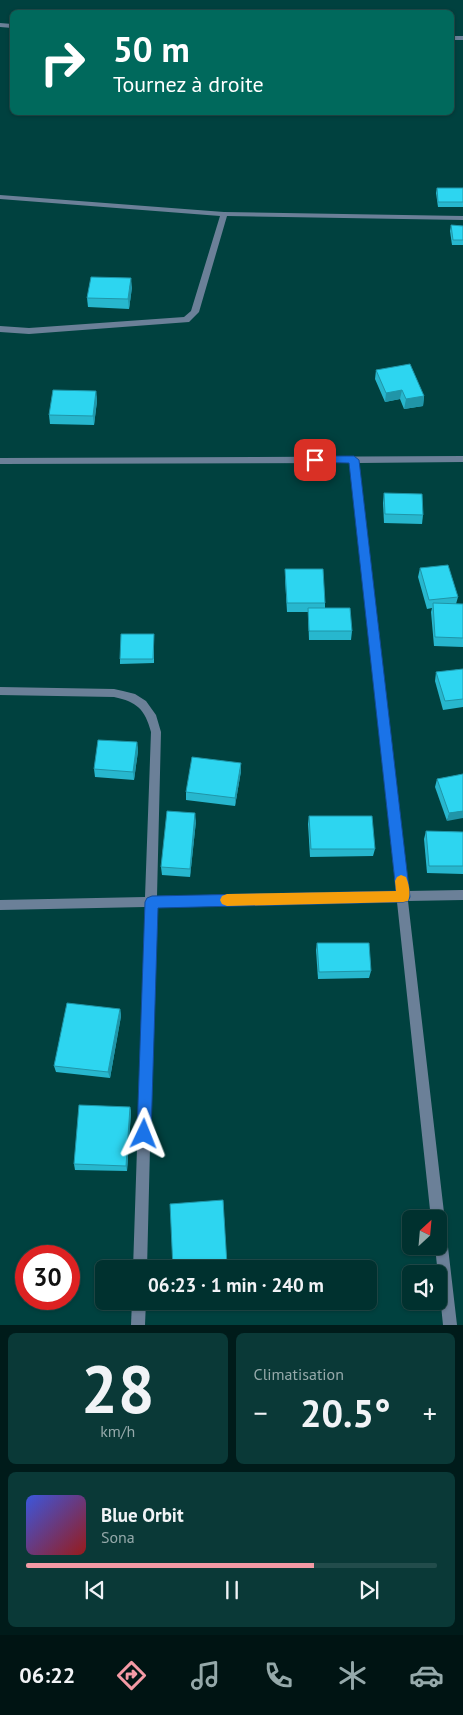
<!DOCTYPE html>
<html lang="fr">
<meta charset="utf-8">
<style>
:root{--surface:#00312f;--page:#0a3937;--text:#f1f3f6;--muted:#95a9aa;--line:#224c4b;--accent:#f49aa5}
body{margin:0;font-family:"PT Sans",sans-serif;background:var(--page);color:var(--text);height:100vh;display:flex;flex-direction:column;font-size:19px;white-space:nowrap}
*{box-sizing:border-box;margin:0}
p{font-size:16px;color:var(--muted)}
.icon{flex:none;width:28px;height:28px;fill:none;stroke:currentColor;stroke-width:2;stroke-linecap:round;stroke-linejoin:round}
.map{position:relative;height:1325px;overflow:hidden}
.details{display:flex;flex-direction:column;gap:8px;padding:8px;background:#001b1a;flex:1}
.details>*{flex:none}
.hud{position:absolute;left:10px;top:10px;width:444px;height:105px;border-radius:8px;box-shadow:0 1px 4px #0004,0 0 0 1px var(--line);background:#00695c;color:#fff;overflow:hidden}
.needle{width:32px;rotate:26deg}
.controls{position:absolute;left:402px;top:1210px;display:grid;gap:10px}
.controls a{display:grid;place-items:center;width:45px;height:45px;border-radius:8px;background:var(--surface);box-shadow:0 1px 4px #0004,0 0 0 1px var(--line);font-size:25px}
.speed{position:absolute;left:15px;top:1245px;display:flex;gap:10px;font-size:25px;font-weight:700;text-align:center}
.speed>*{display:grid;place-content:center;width:65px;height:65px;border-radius:50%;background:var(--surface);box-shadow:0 1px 4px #0004,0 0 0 1px var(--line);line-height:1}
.speed .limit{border:8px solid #d22;background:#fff;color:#111}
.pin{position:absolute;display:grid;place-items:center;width:42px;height:42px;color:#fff;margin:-21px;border-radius:10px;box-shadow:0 2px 8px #0006}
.me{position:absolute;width:55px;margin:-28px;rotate:2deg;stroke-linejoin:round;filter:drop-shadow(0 0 4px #0008)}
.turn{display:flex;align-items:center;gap:18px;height:105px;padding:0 20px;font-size:22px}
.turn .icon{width:65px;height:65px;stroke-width:2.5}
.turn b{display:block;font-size:35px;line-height:42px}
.big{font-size:38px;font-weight:600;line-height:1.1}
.details .widget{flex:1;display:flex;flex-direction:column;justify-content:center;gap:8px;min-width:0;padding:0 18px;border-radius:8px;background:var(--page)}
.details .dial{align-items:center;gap:0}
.dial b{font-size:65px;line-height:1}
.song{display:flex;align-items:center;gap:15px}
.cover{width:60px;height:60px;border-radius:8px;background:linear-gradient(135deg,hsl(230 70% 55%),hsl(0 70% 35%))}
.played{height:5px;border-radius:2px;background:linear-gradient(90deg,var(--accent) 70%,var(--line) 70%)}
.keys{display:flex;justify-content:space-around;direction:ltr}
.heat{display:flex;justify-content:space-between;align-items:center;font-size:28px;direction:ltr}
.details .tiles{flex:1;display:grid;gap:8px;grid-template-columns:1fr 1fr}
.widget:last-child{grid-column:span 2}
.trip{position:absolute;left:95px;top:1260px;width:282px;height:50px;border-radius:8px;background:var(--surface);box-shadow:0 1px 4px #0004,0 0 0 1px var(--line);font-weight:600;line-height:50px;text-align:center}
.menu{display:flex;height:80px;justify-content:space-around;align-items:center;background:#001413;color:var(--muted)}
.menu .icon{width:35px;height:35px}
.menu .active{color:var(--accent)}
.menu b{font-size:22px;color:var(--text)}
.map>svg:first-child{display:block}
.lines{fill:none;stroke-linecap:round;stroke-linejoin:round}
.street{fill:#6b8098;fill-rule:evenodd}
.wall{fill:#27b7ce}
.shaded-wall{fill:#2095a8}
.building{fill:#2dd5f0;stroke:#2095a8}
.route{fill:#1a73e8;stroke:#114b97}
.slow{fill:#f59e0b}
</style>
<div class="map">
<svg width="463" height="1325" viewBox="0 0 463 1325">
<rect width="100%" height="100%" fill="#00413f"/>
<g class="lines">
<g class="street">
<polygon points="0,23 12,24 12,28 0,27"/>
<rect x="451" y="36" width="12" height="4"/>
<polygon points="0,195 224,212 463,216 463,220 227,216 199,312 189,322 29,334 0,332 0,326 29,328 184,317 191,311 220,216 0,199"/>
<path d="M463,456V462L359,463L407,891L463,890V900L408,901L457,1325H443L435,1246H439V1219H431L397,902L156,907L147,1269H133L145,907L0,910V900L145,897L151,732C145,709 137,702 114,697L0,695V687L114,689L123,691L135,694L146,701L156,715L161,732L157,896L396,891L350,463L0,464V458Z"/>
<polygon points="132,1301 146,1301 145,1325 131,1325"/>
</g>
</g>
<g class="wall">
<polygon points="437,188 463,188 463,207 438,207 436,193"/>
<polygon points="451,225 463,226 463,245 452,245 450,231"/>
<polygon points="132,287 129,309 88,307 87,298"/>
<polygon points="376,370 424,396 423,406 404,409 400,399 385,402 375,379"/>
<polygon points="96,391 97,401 94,425 50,424 49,415"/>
<polygon points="384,493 423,515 422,524 384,523 383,503"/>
<polygon points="420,568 458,597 456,604 463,608 463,647 434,646 431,612 432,608 427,609 418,577"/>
<polygon points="285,569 325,603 325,608 352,631 351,640 309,640 308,612 287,612 285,578"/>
<polygon points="154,634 154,663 120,664 120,659"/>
<polygon points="463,669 463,707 443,710 435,681 436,672"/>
<polygon points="137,742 138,751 134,780 95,777 94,769"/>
<polygon points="241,771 235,806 186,800 186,792"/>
<polygon points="463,774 447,821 435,787 437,779"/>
<polygon points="309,816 375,849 373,856 310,857 308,824"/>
<polygon points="196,821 190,877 162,875 161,867"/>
<polygon points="426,831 463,832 463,874 427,873 424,839"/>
<polygon points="317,943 371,971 369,978 318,979 316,950"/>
<polygon points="120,1009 121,1016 110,1078 56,1072 54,1066"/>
<polygon points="130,1107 131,1112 127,1171 75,1170 74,1164"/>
<polygon points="223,1200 227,1269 173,1269"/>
</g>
<g class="shaded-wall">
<polygon points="131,278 132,287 129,309 128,299"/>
<polygon points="402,390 400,399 385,402 386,393"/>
<polygon points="96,391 97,401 94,425 93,416"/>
<polygon points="424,396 423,406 404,409 406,399"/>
<polygon points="137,742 138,751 134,780 133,772"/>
<polygon points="241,763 241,771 235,806 235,798"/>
<polygon points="463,811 463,818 447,821 449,813"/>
<polygon points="195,813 196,821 190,877 190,869"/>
<polygon points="120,1009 121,1016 110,1078 108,1072"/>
<polygon points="130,1107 131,1112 127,1171 126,1166"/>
</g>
<g class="building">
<polygon points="437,188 463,188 463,202 438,202"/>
<polygon points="451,225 463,226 463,240 453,240"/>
<polygon points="91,277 131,278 128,299 87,298"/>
<polygon points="410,364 424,396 406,399 402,390 386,393 376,370"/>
<polygon points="53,390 96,391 93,416 49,415"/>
<polygon points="384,493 422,494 423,515 385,514"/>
<polygon points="448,565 458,597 429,600 420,568"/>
<polygon points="285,569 323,569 325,603 287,603"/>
<polygon points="433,603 463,604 463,638 435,637"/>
<polygon points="308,608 350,608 352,631 309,631"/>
<polygon points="121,634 154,634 153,659 120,659"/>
<polygon points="463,669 463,699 445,701 436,672"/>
<polygon points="98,740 137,742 133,772 94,769"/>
<polygon points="192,757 241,763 235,798 186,792"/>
<polygon points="463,774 463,811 449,813 437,779"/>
<polygon points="167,811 195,813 190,869 161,867"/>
<polygon points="309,816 372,816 375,849 311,849"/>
<polygon points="426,831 463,832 463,866 429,866"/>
<polygon points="317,943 369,943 371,971 319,972"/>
<polygon points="67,1003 120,1009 108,1072 54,1066"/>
<polygon points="79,1105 130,1107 126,1166 74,1164"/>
<polygon points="223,1200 227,1265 186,1269 173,1269 170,1204"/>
</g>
<polygon class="route" points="315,456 354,456 359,460 410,897 408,901 403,902 158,908 151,1134 149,1139 144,1141 139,1139 137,1134 145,902 147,898 152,896 396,891 349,463 311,462 311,457"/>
<path class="slow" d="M401,875L406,877C409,884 411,894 408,901L403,902L227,906L222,904L220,900L222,896L227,894L396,891L395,881L397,877Z"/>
</svg>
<div class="controls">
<a><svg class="needle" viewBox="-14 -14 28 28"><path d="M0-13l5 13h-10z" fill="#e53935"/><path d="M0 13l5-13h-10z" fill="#95a9aa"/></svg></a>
<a><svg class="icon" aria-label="sound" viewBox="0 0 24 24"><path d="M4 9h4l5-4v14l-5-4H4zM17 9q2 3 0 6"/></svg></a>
</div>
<div class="speed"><div class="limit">30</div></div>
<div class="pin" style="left:315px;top:460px;background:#d93025"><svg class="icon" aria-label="arrive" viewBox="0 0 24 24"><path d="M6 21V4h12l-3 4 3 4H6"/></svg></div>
<svg class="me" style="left:144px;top:1134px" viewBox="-20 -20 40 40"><path d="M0-17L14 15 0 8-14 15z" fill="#1a73e8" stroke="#fff" stroke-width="4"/></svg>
<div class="trip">06:23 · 1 min · 240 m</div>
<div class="hud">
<div class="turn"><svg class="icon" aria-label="right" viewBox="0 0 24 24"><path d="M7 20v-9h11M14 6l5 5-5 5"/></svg><div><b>50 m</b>Tournez à droite</div></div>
</div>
</div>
<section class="details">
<div class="tiles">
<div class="widget dial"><b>28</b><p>km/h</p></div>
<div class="widget"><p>Climatisation</p>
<div class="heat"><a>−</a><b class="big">20.5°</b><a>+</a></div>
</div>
<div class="widget">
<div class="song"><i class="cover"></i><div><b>Blue Orbit</b><p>Sona</p></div></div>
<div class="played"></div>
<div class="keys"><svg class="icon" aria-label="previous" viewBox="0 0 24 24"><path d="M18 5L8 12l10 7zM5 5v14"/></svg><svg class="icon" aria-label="pause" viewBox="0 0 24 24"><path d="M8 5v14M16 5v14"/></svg><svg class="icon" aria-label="next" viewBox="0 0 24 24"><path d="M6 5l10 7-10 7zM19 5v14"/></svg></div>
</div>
</div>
</section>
<nav class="menu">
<b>06:22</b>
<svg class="icon active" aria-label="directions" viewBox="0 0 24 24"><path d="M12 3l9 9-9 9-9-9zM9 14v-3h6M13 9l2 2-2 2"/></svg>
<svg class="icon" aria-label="music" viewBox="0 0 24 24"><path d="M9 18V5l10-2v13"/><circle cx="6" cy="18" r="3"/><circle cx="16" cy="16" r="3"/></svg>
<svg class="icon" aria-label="phone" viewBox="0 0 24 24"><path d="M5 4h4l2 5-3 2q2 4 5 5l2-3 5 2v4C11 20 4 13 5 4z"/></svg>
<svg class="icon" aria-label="climate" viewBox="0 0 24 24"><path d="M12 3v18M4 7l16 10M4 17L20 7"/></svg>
<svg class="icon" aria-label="car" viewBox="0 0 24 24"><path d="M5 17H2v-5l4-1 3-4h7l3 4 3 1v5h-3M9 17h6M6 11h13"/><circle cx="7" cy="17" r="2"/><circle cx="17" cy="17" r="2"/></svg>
</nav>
